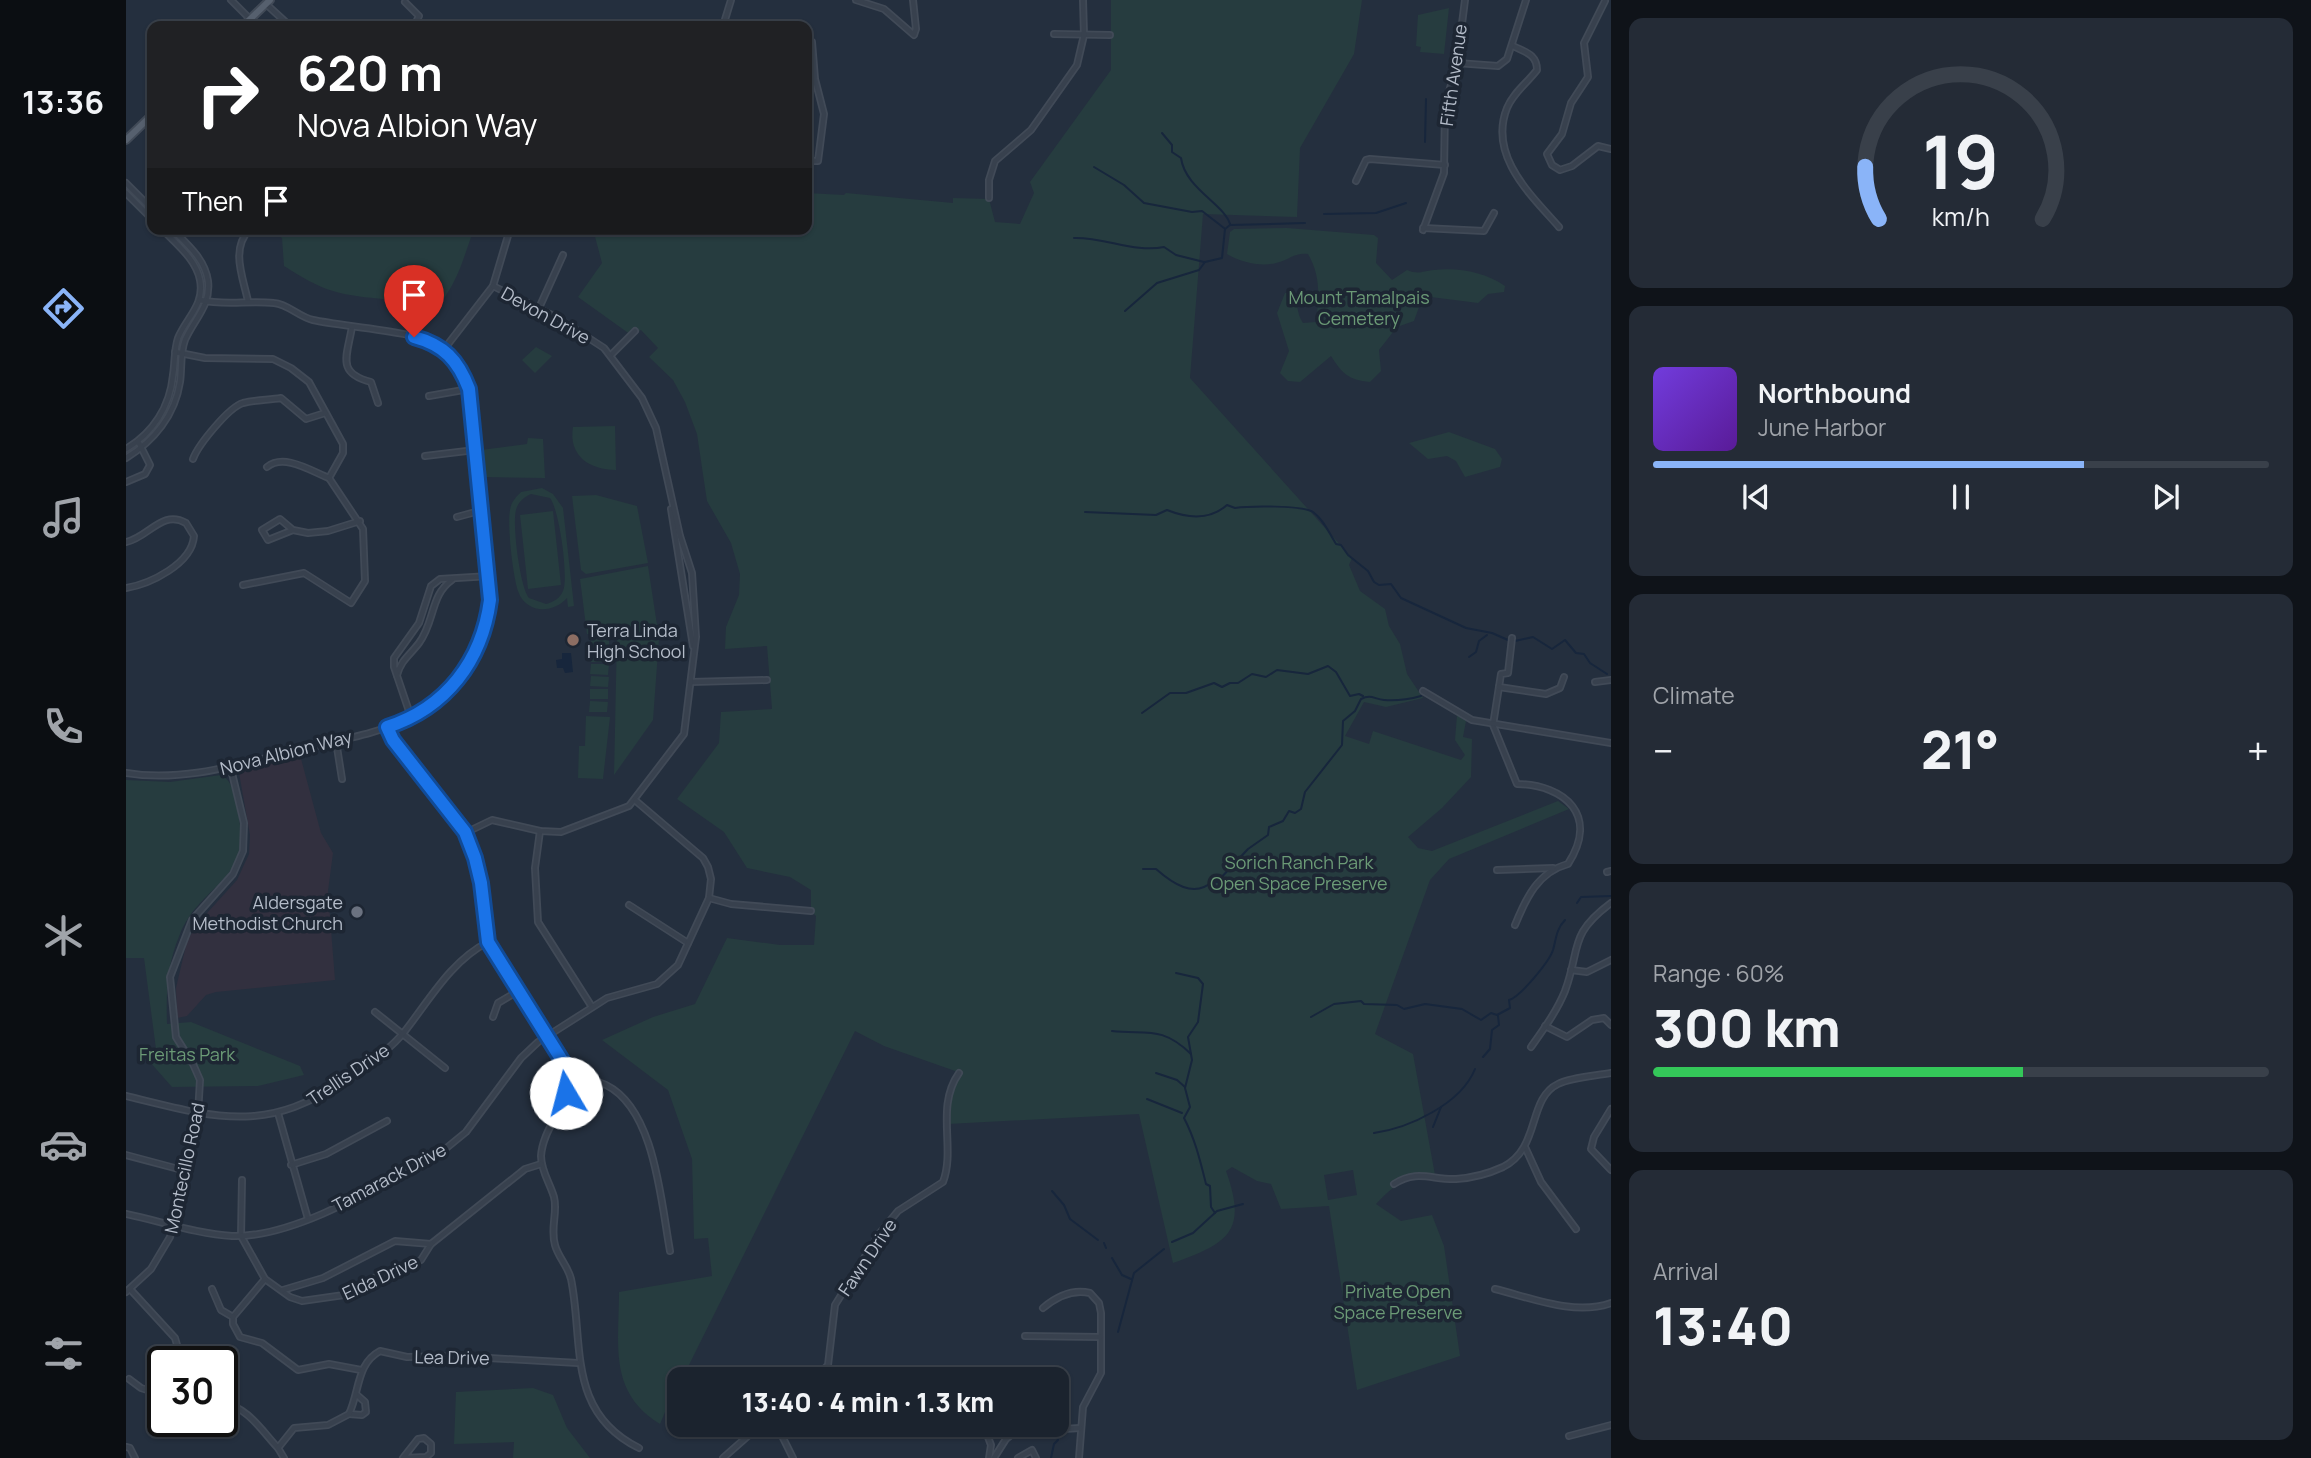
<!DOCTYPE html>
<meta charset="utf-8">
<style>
:root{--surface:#1b232e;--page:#242b36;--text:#f1f3f6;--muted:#a0a4aa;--line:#39404a;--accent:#8ab4f8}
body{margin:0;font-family:Manrope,sans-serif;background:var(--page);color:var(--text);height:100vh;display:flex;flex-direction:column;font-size:26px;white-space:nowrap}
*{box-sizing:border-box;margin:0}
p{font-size:23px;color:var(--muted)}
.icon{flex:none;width:38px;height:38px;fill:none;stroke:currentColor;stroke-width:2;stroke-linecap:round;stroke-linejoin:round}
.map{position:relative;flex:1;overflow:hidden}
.panel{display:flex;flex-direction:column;gap:18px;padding:18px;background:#0f1319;width:700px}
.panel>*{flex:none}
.hud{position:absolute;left:21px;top:21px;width:665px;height:214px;border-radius:14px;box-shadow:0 2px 5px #0004,0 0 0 2px var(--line);background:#202124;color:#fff;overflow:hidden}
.speed{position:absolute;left:21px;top:1346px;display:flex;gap:14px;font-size:35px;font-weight:700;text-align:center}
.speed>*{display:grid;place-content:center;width:91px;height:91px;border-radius:50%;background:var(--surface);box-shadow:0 2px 5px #0004,0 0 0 2px var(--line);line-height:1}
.speed .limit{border:4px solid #111;border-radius:10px;background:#fff;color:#111}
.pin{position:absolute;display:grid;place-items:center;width:60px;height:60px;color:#fff;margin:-72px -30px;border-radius:50% 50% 50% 0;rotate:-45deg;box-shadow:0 0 7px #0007}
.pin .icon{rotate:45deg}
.me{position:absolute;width:77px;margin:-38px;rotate:352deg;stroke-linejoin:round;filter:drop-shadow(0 0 5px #0008)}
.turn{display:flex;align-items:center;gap:24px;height:147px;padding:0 35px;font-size:32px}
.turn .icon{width:91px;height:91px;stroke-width:2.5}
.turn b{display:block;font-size:49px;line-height:60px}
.then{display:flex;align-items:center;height:66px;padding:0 35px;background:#0003;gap:14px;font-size:26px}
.big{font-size:52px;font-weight:800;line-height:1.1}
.panel .tile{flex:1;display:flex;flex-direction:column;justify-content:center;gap:10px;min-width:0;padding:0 24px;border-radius:14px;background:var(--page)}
.panel .dial{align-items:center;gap:0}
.dial svg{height:182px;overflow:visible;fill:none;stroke:var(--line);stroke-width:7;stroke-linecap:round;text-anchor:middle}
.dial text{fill:var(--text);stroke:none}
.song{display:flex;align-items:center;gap:21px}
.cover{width:84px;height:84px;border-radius:10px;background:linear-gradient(135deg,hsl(260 70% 55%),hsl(270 70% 35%))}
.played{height:7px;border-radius:4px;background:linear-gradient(90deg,var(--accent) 70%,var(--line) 70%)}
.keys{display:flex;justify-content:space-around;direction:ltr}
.heat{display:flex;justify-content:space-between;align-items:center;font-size:38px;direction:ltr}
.charge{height:10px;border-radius:5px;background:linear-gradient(90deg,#34c759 60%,var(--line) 0)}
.trip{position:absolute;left:541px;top:1367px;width:402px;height:70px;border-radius:14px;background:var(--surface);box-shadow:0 2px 5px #0004,0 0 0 2px var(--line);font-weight:800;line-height:70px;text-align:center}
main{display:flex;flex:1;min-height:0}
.menu{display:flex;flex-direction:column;width:126px;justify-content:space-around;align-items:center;background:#0b0e12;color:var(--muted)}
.menu .icon{width:49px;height:49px}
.menu .current{color:var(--accent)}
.menu b{font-size:32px;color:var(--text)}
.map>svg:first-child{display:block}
.medical{fill:#32303f}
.green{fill:#263c3f;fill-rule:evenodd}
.water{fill:#17263c}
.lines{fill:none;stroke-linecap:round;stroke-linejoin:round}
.stream{stroke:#17263c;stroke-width:2}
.minor-casing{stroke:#414a57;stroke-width:8}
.major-casing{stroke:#414a57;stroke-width:10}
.minor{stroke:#38414e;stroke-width:4.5}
.major{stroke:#56606e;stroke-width:6}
.route-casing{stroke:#114b97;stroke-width:18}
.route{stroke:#1a73e8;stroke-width:12}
.education-dot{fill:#8d6e63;stroke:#1d2633;stroke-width:2.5}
.worship-dot{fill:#6b7280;stroke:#1d2633;stroke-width:2.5}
.labels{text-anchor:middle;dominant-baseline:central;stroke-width:7;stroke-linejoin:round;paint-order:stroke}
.street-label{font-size:18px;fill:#b4bcc9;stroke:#1d2633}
.park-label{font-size:18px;fill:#6b9a76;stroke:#1d2633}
.poi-label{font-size:18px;fill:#b4bcc9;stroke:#1d2633;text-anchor:start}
</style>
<main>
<nav class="menu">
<b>13:36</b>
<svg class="icon current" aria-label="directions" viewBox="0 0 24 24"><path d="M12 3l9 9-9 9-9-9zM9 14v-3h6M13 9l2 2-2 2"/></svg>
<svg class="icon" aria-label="music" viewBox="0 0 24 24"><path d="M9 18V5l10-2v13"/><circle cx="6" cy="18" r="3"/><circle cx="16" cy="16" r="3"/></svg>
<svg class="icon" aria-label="phone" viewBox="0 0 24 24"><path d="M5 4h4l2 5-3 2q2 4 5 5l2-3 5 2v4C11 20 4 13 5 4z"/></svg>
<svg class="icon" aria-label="climate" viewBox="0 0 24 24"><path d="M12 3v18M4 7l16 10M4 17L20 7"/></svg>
<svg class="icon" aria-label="car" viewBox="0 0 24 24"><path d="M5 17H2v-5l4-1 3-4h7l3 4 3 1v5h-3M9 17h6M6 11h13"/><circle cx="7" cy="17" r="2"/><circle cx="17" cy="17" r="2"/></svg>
<svg class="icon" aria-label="filters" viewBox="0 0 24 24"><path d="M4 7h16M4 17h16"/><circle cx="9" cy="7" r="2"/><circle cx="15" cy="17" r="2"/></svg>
</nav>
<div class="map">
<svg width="1485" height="1458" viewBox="0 0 1485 1458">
<rect width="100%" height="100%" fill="#242f3e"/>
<polygon class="medical" points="174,755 195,833 207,853 202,891 209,980 90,992 80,995 61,1016 51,1018 50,988 61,941 72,923 111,880 123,854 124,835 113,773"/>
<g class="green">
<path d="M985,0H1236L1228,54L1174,148L1171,217L1077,214L1064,378L1226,558L1223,565L1234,591L1259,609L1263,626L1274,644L1281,674L1297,698L1260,707L1238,702L1219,736L1243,744L1247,731L1335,760L1339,755L1329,740L1331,715L1340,721L1337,737L1346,739L1345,777L1316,808L1282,837L1292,848L1306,851L1432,801L1443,809L1323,859L1304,880L1249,1034L1287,1054L1309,1175C1282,1174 1268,1185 1250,1204L1275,1221L1306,1215L1318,1246L1334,1356L1231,1390L1203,1206L1155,1209L1145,1184L1131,1181L1106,1167L1100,1171C1122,1232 1102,1243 1047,1263L1013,1114L822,1124L825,1084L832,1072L758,1046L729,1031L556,1379H553L534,1424C482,1392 493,1345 493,1292L586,1276L582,1238L568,1239L566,1159L542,1090L476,1040L527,1017L569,1004L601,938L654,945H688L690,916L685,911V890L664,877L621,868L598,832L551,799L593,743L595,712L646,709L641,646L599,649L600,627L613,595L614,574L605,543L581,501L571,434L559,402L547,380L523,357L532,348L515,330L505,335L452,297L476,263L467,229H681V193L718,195L720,193L827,203V198L863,199L869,222L894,224L908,193L904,182L985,70ZM1227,1170L1231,1195L1202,1200L1198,1175Z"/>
<polygon points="1323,8 1318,54 1294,52 1295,47 1290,46 1292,15"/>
<path d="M1161,228L1248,235L1252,238L1250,263L1266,280L1281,270C1293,275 1296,271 1308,270C1331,267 1360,272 1379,286L1378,292L1362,294L1352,303L1297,296L1288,321L1271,327L1253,350L1255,371L1244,382C1222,380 1216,373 1205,356L1174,382L1162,381L1154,373L1163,351L1151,313L1159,293L1166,292C1173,303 1170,313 1177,323L1190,322C1193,297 1195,276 1182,254C1168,252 1164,260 1150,263C1135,267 1114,262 1101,254L1104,232L1108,229Z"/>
<path d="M144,229H348C337,258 332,284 310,308C276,297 240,301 207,291C190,286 174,276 158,266L156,238Z"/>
<polygon points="410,347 426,356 409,373 396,360"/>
<path d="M489,426L490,470C464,470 442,456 447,427Z"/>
<polygon points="1323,432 1369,449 1376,459 1374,467 1339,477 1330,461 1321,456 1302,459 1283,443"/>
<polygon points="402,438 417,439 419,478 358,477 355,450 401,444"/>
<path d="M416,488L427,494L437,508L448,606L442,607L441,598C427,614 400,614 392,591C387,576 381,526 384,510C385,502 390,497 395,492ZM405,494L424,498C433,509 443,577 437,591C434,598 428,602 420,604L403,598C394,587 386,524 390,510C392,502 398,497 405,494Z"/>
<polygon points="470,495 511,506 522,563 460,574 455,570 446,496"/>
<polygon points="427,511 435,585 402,589 394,515"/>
<polygon points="522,566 533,638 527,720 488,775 491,635 461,634 454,579"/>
<polygon points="465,639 483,640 483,650 465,650"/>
<rect x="465" y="652" width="18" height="10"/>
<polygon points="465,664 483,664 482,675 464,674"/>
<polygon points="465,676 483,677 482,687 464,686"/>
<rect x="464" y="689" width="18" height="10"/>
<polygon points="464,701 482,702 481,712 463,712"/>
<polygon points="460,716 484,717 477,779 452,778 453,746 459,746"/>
<path d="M95,775C107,781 108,795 111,808C129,883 76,881 54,934C41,964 40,992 41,1024L65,1022L174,1066L178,1075L132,1086L46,1087L23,1061L29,1057L30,1049L18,958H0V780L44,782Z"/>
<polygon points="407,1388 427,1395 441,1428 464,1458 387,1458 388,1442 328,1444 330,1392"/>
</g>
<polygon class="water" points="436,653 445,653 447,672 439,673 437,668 431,668 430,660 436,659"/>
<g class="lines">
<g class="stream">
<path d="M1036,133L1046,145V152L1055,158C1059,188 1098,204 1104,224"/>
<polyline points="1299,142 1300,99"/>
<polyline points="968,167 998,185 1018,203 1066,212 1076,211 1098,228"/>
<polyline points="1198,214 1250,213 1280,203"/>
<path d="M948,238C978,237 1009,253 1038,247L1050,255L1078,262"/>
<polyline points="999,311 1031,283 1073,270 1079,262 1096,258 1099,229 1104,225 1179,223"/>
<path d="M959,512L1030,515L1041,510C1061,518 1083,521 1101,505L1109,508C1122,506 1177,505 1187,512C1198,520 1203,533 1210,544L1215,545L1222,555L1242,571L1248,582L1253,585L1265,584L1275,598L1340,628L1366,633L1382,640"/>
<polyline points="1389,641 1407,637 1426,649 1439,640 1450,653 1458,654 1464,663 1481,674"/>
<polyline points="1343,657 1350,652 1353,641 1361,635"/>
<polyline points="1016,713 1044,693 1060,693 1088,683 1096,687 1104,683 1112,683 1126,674 1140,677 1151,670 1182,674 1202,666 1210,672 1224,696 1233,694 1237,696"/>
<path d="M1017,869H1030C1046,883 1068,899 1087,881L1091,882L1122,849L1142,835L1143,827L1157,821L1163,811L1169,813L1175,809L1179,792L1216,745L1217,721L1229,711L1235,699C1245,694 1248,699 1258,700C1269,701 1284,699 1295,696"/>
<polyline points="1451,903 1455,897 1485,896"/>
<path d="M1050,973L1072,978L1077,984L1072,1022L1062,1037L1066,1060L1059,1088L1064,1107L1058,1118C1069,1139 1074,1160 1080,1184L1084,1186L1085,1207L1089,1213"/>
<path d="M1185,1017L1208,1004L1235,1001L1238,1004L1271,1005L1278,1009L1299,1004L1336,1009L1355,1020L1365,1013L1371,1015L1384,1008L1383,1000C1394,997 1423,962 1427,950C1430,940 1430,929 1439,920"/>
<path d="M986,1031C1020,1035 1035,1025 1065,1054"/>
<polyline points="1357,1057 1364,1049 1366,1030 1373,1025 1372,1016"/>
<polyline points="1030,1073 1051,1080 1059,1087"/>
<polyline points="1021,1099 1056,1113"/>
<polyline points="1307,1127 1315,1107"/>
<path d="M1248,1133C1283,1128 1335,1104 1349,1069"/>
<polyline points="926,1191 938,1205 944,1219 972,1240"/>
<polyline points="1046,1242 1067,1233 1091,1211 1117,1204"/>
<polyline points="978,1243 980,1248"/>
<polyline points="986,1258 996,1275 1005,1279"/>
<polyline points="992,1332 1008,1273 1038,1249"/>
<polyline points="925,1458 928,1444 932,1440 931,1434"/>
</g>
<defs>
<g id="minor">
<polyline points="105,0 124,19"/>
<polyline points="730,0 758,9 788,35 790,29 787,0"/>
<polyline points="1479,1 1458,43 1462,77 1445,103 1436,134 1421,154 1426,165 1434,170 1446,166 1472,146 1485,149"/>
<polyline points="279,2 293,16 288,26"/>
<polyline points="140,4 164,26"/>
<polyline points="597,26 605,0"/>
<polyline points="928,34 984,35"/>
<path d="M1387,46C1399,52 1411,54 1411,70C1401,83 1387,93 1381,108C1362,156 1405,195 1433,227"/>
<polyline points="1331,63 1372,66 1381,59 1400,0"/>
<polyline points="681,161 692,161 698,114 689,79 686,42"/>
<polyline points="1230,181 1240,160 1244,159 1319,165"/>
<polyline points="0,183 26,209"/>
<polyline points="0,193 26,219"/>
<polyline points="863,198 863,180 869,161 905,130 951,65 958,35 957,0"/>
<polyline points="1297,228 1358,231 1368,213"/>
<polyline points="1297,230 1318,173 1319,106 1331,63 1339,0"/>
<path d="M122,301C117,277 104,249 124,229"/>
<polyline points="413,308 437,255"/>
<path d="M226,327C221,356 210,373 245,382L252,403"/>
<polyline points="288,337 295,309"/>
<polyline points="319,348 367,286 384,229"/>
<polyline points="49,352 79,358 147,359 165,368 183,382 217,444 217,453 203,478 237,529 239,581 225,603 178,573 117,585"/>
<polyline points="485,355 509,331"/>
<polyline points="303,396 343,389"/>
<path d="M0,449C27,433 44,407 47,375C49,363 48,350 52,338C60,318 79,305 74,280C70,259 50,244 36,229"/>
<polyline points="299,456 349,450"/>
<path d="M0,458C28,441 49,415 54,382C56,368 54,353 59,340C68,319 85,306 82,281C79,259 61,244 46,229"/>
<path d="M67,459C72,445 103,407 117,403C129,400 143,400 155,398L180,419L199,413"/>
<path d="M141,467C158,453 185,471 203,478"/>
<polyline points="0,482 19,474 24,465 12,441"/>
<polyline points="545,509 567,646"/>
<polyline points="331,517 357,510"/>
<polyline points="167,530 154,519 136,530 142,540 167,530 182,533 202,531 234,521"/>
<path d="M0,542C22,538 36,509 60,523L68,536C66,564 24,584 0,588"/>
<path d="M1386,638L1382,673L1375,674L1367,725L1391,784C1440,785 1473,816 1442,864C1412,872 1400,898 1389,925"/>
<path d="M271,675C275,660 284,655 293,643C309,622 304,595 326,580"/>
<polyline points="565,682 641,680"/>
<polyline points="1469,682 1485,680"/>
<polyline points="1373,687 1420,694 1434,688 1438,677"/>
<polyline points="1297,691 1346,720 1485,743"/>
<polyline points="285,717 268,667 268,658 293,623 305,586 314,579 364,576"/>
<path d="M261,727L267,740L339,833L350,858L355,883L362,942L441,1070C447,1102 417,1125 415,1156C415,1171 424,1183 428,1197C432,1212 424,1228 429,1245C432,1257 442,1266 445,1279C458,1342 440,1412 513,1448"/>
<polyline points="210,741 216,779"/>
<path d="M0,773C60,783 120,762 177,749C214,740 255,733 289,716C372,673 366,595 357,516C353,474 347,432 343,389C338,375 331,357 319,348C296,331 218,327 187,320C173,317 162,304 148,303C122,300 100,306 74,300"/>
<polyline points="414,831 409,868 412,922 466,1007"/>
<polyline points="339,833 366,820 414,831 435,832 503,806 558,734 570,637 566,573 554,536 530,428 516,398 478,348 432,318 367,286"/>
<polyline points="1371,870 1427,868"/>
<polyline points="1481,872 1485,871"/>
<polyline points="583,898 605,904 685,911"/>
<polyline points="503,905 562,943"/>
<polyline points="1445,970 1461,972 1485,960"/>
<polyline points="249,1012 319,1068"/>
<polyline points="367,1017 372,1003 392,991"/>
<polyline points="1419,1026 1441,1037 1466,1020 1478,1018 1485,1025"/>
<path d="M1405,1047C1417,1030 1431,1011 1439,991C1455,948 1442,935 1485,903"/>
<path d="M443,1080C455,1081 469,1079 480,1085C529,1109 535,1202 544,1251"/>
<path d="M0,1096C90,1118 140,1135 222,1078C242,1064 264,1050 279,1031C304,999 325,961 362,942"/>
<polyline points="1485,1109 1468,1137 1465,1149 1485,1170"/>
<polyline points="152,1113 182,1219"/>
<polyline points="1399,1147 1415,1182 1450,1229"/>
<polyline points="0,1155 60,1171"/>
<polyline points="165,1165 200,1154 261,1121"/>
<polyline points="116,1180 115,1236 139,1279 164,1297 176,1301 225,1294 250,1277 295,1260 305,1244 399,1169 415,1164"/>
<path d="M1268,1184C1291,1169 1306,1180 1330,1179C1345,1178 1364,1173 1377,1167C1415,1148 1401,1099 1432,1084C1446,1077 1469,1076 1485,1073"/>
<path d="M0,1214C34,1221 71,1234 106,1236C172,1238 260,1181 318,1150L340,1132L395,1058L412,1042L481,998L531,984L552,965L583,898L585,879L582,867L577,858L510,801"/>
<polyline points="139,1279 107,1317 107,1324 114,1337 136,1343 172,1370 203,1364 235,1370"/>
<polyline points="4,1289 49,1338 56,1362"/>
<polyline points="86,1289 95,1310 107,1317"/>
<path d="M1369,1289C1406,1298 1448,1316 1485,1303"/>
<polyline points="157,1290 197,1278 269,1241 305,1244"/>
<polyline points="0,1292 25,1269 44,1237 72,1114 74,1080 67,1064 50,1037 44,977 66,920 107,874 117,851 118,823 104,765"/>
<path d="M917,1308C930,1297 947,1289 964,1293L973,1303L975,1313V1373L957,1407L953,1458"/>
<polyline points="899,1336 974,1337"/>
<polyline points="3,1379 15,1388 37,1395"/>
<path d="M689,1379L702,1365L709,1305L753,1234L772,1211L817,1182C830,1148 809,1107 833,1073"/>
<path d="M96,1403C121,1406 136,1431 152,1448"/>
<polyline points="223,1414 236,1415 240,1412 239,1402 231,1395"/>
<polyline points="655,1424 657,1438 667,1458"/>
<polyline points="857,1424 865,1445 863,1458"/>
<polyline points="1443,1436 1485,1425"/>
<polyline points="0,1447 4,1448 9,1458"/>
<path d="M158,1458L152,1448L168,1428L202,1425L223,1414C234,1391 230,1364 254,1351L281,1357L328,1356L452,1363"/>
<polyline points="277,1458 292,1439 298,1438 305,1444 305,1453 300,1457 278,1458"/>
<polyline points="597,1458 631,1428 644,1424"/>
<polyline points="868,1458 880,1439 889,1432 954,1428"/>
<polyline points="892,1458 906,1450 910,1458"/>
</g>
<g id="major">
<polyline points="117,26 144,0"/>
<polyline points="0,140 26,115"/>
</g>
</defs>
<use href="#minor" class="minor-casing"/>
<use href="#major" class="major-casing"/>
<use href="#minor" class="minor"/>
<use href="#major" class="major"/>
</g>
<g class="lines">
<defs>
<path id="route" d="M288,337C318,345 332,360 343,389L364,600C356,661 320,708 261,727L267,740L339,832L349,858L355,883L362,942L437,1062L443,1080L440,1093"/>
</defs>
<use href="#route" class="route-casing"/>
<use href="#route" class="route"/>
</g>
<circle class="education-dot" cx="447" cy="640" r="7"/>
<circle class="worship-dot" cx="231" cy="912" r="7"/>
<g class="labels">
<g class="street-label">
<text transform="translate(1327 75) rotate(-82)">Fifth Avenue</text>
<text transform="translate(420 315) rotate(29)">Devon Drive</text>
<text transform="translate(160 752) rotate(-14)">Nova Albion Way</text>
<text transform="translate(222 1074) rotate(-34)">Trellis Drive</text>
<text transform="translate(58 1168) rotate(-78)">Montecillo Road</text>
<text transform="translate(263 1177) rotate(-28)">Tamarack Drive</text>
<text transform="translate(741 1257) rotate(-56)">Fawn Drive</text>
<text transform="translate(254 1277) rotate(-25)">Elda Drive</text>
<text transform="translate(326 1357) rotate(1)">Lea Drive</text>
</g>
<g class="park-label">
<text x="1233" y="297">Mount Tamalpais<tspan x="1233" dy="21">Cemetery</tspan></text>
<text x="1173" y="862">Sorich Ranch Park<tspan x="1173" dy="21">Open Space Preserve</tspan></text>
<text x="61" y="1054">Freitas Park</text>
<text x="1272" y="1291">Private Open<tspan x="1272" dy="21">Space Preserve</tspan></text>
</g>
<g class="poi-label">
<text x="461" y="630">Terra Linda<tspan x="461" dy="21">High School</tspan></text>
<text x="217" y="902" text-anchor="end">Aldersgate<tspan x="217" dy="21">Methodist Church</tspan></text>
</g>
</g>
</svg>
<div class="speed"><div class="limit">30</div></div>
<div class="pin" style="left:288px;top:337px;background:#d93025"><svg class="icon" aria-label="arrive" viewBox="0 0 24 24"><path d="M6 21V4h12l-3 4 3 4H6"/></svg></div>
<svg class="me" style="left:440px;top:1093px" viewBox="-20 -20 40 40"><circle r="19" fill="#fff"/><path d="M0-13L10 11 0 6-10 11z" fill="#1a73e8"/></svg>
<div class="trip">13:40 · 4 min · 1.3 km</div>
<div class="hud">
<div class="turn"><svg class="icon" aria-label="right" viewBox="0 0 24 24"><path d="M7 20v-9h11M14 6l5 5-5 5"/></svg><div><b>620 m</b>Nova Albion Way</div></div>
<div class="then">Then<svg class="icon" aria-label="arrive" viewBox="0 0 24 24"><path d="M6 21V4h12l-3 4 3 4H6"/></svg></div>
</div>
</div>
<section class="panel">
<div class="tile dial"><svg viewBox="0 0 100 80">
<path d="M14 69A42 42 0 1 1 86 69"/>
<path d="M14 69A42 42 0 0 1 8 46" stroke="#8ab4f8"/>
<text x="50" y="56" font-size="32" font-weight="700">19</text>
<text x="50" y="72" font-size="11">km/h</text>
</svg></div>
<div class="tile">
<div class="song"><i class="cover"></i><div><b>Northbound</b><p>June Harbor</p></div></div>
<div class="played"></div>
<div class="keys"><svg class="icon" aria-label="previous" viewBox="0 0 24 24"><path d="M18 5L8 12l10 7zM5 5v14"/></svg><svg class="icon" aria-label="pause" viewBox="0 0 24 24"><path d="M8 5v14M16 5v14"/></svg><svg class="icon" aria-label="next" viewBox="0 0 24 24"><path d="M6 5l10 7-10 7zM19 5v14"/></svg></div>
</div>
<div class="tile"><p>Climate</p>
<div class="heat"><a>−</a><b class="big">21°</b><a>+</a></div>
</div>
<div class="tile"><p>Range · 60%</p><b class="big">300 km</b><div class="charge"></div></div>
<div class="tile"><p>Arrival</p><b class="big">13:40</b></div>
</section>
</main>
